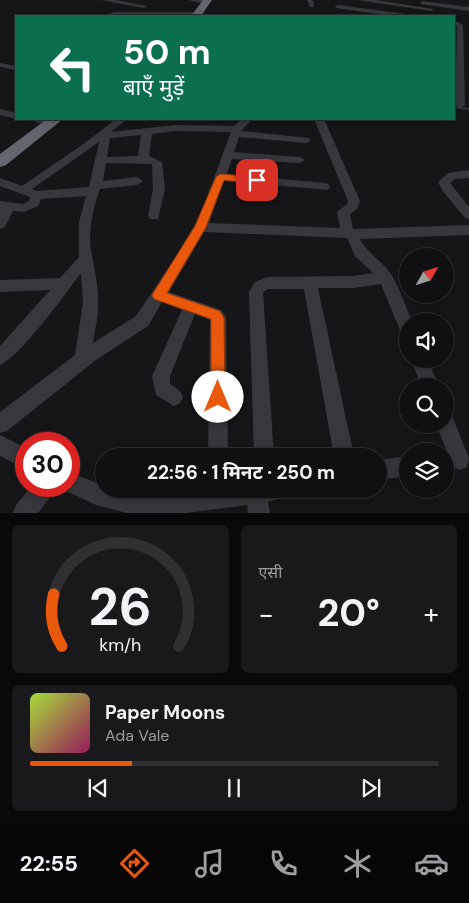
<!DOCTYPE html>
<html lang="hi">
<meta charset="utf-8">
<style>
:root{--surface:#101012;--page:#19191b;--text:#f1f3f6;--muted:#9c9d9f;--line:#303032;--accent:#ea580c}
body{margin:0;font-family:"DM Sans","Noto Sans Devanagari",sans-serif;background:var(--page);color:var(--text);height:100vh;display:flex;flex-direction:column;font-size:19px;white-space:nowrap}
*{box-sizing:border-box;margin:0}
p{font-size:16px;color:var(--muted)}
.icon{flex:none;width:28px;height:28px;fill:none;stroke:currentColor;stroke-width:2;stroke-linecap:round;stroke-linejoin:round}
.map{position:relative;height:513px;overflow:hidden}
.side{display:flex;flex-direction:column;gap:12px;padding:12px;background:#09090a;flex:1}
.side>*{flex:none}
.hud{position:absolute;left:15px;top:15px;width:440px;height:105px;border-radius:0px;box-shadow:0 2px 12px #0003,0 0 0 1px var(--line);background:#0b6e4f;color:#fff;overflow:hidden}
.needle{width:32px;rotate:51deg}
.controls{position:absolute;left:399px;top:248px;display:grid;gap:10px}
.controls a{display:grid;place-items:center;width:55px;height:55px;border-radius:50%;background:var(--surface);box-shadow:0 2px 12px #0003,0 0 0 1px var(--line);font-size:25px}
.speed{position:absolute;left:15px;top:432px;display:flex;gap:10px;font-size:25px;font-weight:700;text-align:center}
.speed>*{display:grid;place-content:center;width:65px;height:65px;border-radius:50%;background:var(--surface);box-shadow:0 2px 12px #0003,0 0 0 1px var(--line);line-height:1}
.speed .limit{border:8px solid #d22;background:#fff;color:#111}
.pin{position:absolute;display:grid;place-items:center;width:42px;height:42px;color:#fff;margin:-21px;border-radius:10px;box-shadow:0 2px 8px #0006}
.me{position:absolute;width:55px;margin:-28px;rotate:0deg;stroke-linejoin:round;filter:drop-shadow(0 0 4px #0008)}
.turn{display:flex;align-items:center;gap:18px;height:105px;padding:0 25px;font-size:22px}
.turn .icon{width:65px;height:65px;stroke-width:2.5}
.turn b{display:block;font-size:35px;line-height:42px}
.big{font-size:38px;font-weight:700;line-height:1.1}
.side .tile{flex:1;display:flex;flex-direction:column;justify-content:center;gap:8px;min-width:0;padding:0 18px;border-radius:8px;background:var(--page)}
.side .dial{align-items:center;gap:0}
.dial svg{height:130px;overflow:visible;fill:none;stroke:var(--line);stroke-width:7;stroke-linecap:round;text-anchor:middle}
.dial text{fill:var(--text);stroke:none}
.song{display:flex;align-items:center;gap:15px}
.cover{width:60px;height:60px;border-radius:8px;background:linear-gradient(135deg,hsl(80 70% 55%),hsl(330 70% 35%))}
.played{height:5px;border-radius:2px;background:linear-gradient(90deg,var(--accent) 25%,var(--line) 25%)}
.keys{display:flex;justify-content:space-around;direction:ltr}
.heat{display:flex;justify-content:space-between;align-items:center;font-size:28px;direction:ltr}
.side .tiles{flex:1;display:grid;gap:12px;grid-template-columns:1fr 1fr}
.tile:last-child{grid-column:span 2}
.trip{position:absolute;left:95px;top:448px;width:292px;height:50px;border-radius:25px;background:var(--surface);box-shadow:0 2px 12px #0003,0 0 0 1px var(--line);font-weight:700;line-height:50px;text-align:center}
.menu{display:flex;height:80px;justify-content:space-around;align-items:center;background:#060607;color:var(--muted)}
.menu .icon{width:35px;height:35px}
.menu .selected{color:var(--accent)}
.menu b{font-size:22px;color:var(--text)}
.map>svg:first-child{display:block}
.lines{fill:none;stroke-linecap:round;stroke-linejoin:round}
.stream{stroke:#2c353c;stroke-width:2}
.minor{fill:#37383d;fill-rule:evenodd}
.highway{fill:#63666e;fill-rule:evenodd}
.route{fill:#ea580c;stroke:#983908}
</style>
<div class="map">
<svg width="469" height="513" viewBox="0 0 469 513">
<rect width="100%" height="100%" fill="#161618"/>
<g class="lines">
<polyline class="stream" points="454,107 469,109"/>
<g class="minor">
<polygon points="101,0 116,0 147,6 144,8"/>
<polygon points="188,0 205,0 209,2 206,4"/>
<polygon points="307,0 313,0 314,7 310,7"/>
<polygon points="357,0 375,0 434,9 431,11"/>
<polygon points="422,1 469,7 469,11 420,4"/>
<polygon points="338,5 406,14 409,16 393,16 336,8 335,7"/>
<polygon points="114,12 197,12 200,14 197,16 104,16"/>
<polygon points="454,20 463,25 465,105 460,108 455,105 457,26 454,25"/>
<polygon points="0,63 16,66 16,70 0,67"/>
<polygon points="0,109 16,113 16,119 0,115"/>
<path d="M31,119H57L59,121C53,126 37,124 31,119Z"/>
<path d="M116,119H127L111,132L175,125L234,126L242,119H252L241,131L309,138L310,140L309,142L305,143L239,137L234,152L300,157L305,160L300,163L232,159L227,174L324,183L328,184L330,187L328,190L224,181L209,223L340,228L337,212L347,204L348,201L314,119H324L360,201L357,209L350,214L353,229L469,225V235L360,239C367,253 382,261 391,274C400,288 405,306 412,321H408V337L402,335L381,284L353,288H318L354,456H334L304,289H268L263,292L274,456H254L249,292L255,282L267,277L353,276L373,273L355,256L347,238L204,232L169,292L221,310L226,317L228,456H208L210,320L195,314L170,376V384L180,391L183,397L180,403L174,406L156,395L152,376L182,310L162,302L148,326L96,360L7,431L0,433V412L75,355L83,303L81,273C66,293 20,357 0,365V346L50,290L0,292V280L60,278L79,257V222L86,196L41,199L38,206L24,212L13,211L5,227L0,229V201L23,204L29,201L30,197L0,186V178L22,186L85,143ZM175,131L231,132L200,216L177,255L136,316L93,343C95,329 99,314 98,300C98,283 94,267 91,250C88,230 93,208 100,189L137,185L143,181L137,177L103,181L106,163L152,164L153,189L148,216L150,219H158L165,189L162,162L149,156L152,134ZM141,135L138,156L107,157L110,138ZM99,142L89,187L37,191L32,189Z"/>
<polygon points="469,170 469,178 455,179 450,183 469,207 469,219 465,218 442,190 438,182 448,173"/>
<polygon points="411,359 427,359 439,386 421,386"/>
<polygon points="445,414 452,416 469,458 467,467 460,470 453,467 436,424 445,424"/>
<polygon points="0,435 26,448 26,469 0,456"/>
<polygon points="408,456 408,476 379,480 379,460"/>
<polygon points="69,472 104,486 104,489 151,494 204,489 290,489 287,496 268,502 270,513 248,513 247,505 186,513 127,513 96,505 62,489 61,486 69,486"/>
<polygon points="32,486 56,486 53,493 38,513 13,513 16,505"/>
</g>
<g class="highway">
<polygon points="203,0 212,0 201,16 191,16"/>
<polygon points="47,119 63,119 6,165 0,167 0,154"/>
</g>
</g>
<polygon class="route" points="220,174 257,177 261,180 257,184 224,180 206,227 167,293 220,311 224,318 225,397 223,402 218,404 213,402 211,397 211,319 154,299 152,295 195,226 216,177"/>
</svg>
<div class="controls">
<a><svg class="needle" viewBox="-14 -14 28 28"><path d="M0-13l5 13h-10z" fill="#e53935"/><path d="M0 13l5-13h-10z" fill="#9c9d9f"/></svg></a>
<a><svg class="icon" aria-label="sound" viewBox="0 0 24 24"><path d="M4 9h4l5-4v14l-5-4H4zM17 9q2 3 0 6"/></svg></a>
<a><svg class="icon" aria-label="search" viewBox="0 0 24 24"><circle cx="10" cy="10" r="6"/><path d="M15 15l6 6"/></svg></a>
<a><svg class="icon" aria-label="layers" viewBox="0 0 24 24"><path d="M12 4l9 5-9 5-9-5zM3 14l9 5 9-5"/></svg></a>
</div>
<div class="speed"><div class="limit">30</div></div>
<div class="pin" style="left:257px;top:180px;background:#d93025"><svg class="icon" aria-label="arrive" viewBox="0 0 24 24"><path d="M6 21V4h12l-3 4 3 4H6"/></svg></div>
<svg class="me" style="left:218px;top:397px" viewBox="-20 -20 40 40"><circle r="19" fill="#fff"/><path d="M0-13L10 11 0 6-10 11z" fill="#ea580c"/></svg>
<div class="trip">22:56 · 1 मिनट · 250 m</div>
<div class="hud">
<div class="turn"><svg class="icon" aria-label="left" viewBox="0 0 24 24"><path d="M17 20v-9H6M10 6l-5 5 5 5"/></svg><div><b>50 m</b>बाएँ मुड़ें</div></div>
</div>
</div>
<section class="side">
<div class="tiles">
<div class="tile dial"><svg viewBox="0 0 100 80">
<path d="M14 69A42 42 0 1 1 86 69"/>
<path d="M14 69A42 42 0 0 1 9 37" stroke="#ea580c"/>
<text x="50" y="56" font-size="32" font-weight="700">26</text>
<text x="50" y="72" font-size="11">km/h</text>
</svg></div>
<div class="tile"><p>एसी</p>
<div class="heat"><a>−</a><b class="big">20°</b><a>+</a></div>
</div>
<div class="tile">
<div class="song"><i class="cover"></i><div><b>Paper Moons</b><p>Ada Vale</p></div></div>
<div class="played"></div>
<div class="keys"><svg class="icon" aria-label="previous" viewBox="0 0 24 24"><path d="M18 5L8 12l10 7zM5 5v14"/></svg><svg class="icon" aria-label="pause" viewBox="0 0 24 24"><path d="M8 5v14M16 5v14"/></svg><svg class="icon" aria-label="next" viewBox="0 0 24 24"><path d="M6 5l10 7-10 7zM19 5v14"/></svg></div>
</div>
</div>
</section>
<nav class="menu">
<b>22:55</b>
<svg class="icon selected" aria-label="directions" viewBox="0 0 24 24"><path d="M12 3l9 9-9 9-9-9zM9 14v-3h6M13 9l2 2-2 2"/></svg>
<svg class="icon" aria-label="music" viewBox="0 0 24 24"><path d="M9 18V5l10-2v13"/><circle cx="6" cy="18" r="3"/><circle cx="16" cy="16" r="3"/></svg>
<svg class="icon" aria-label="phone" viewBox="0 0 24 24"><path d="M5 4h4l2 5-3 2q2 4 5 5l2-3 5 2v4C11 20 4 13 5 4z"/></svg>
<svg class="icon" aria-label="climate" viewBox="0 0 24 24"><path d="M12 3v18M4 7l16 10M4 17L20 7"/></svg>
<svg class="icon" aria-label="car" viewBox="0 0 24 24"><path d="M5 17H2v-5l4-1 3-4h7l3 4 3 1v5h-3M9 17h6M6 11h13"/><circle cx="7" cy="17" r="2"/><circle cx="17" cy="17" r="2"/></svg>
</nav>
